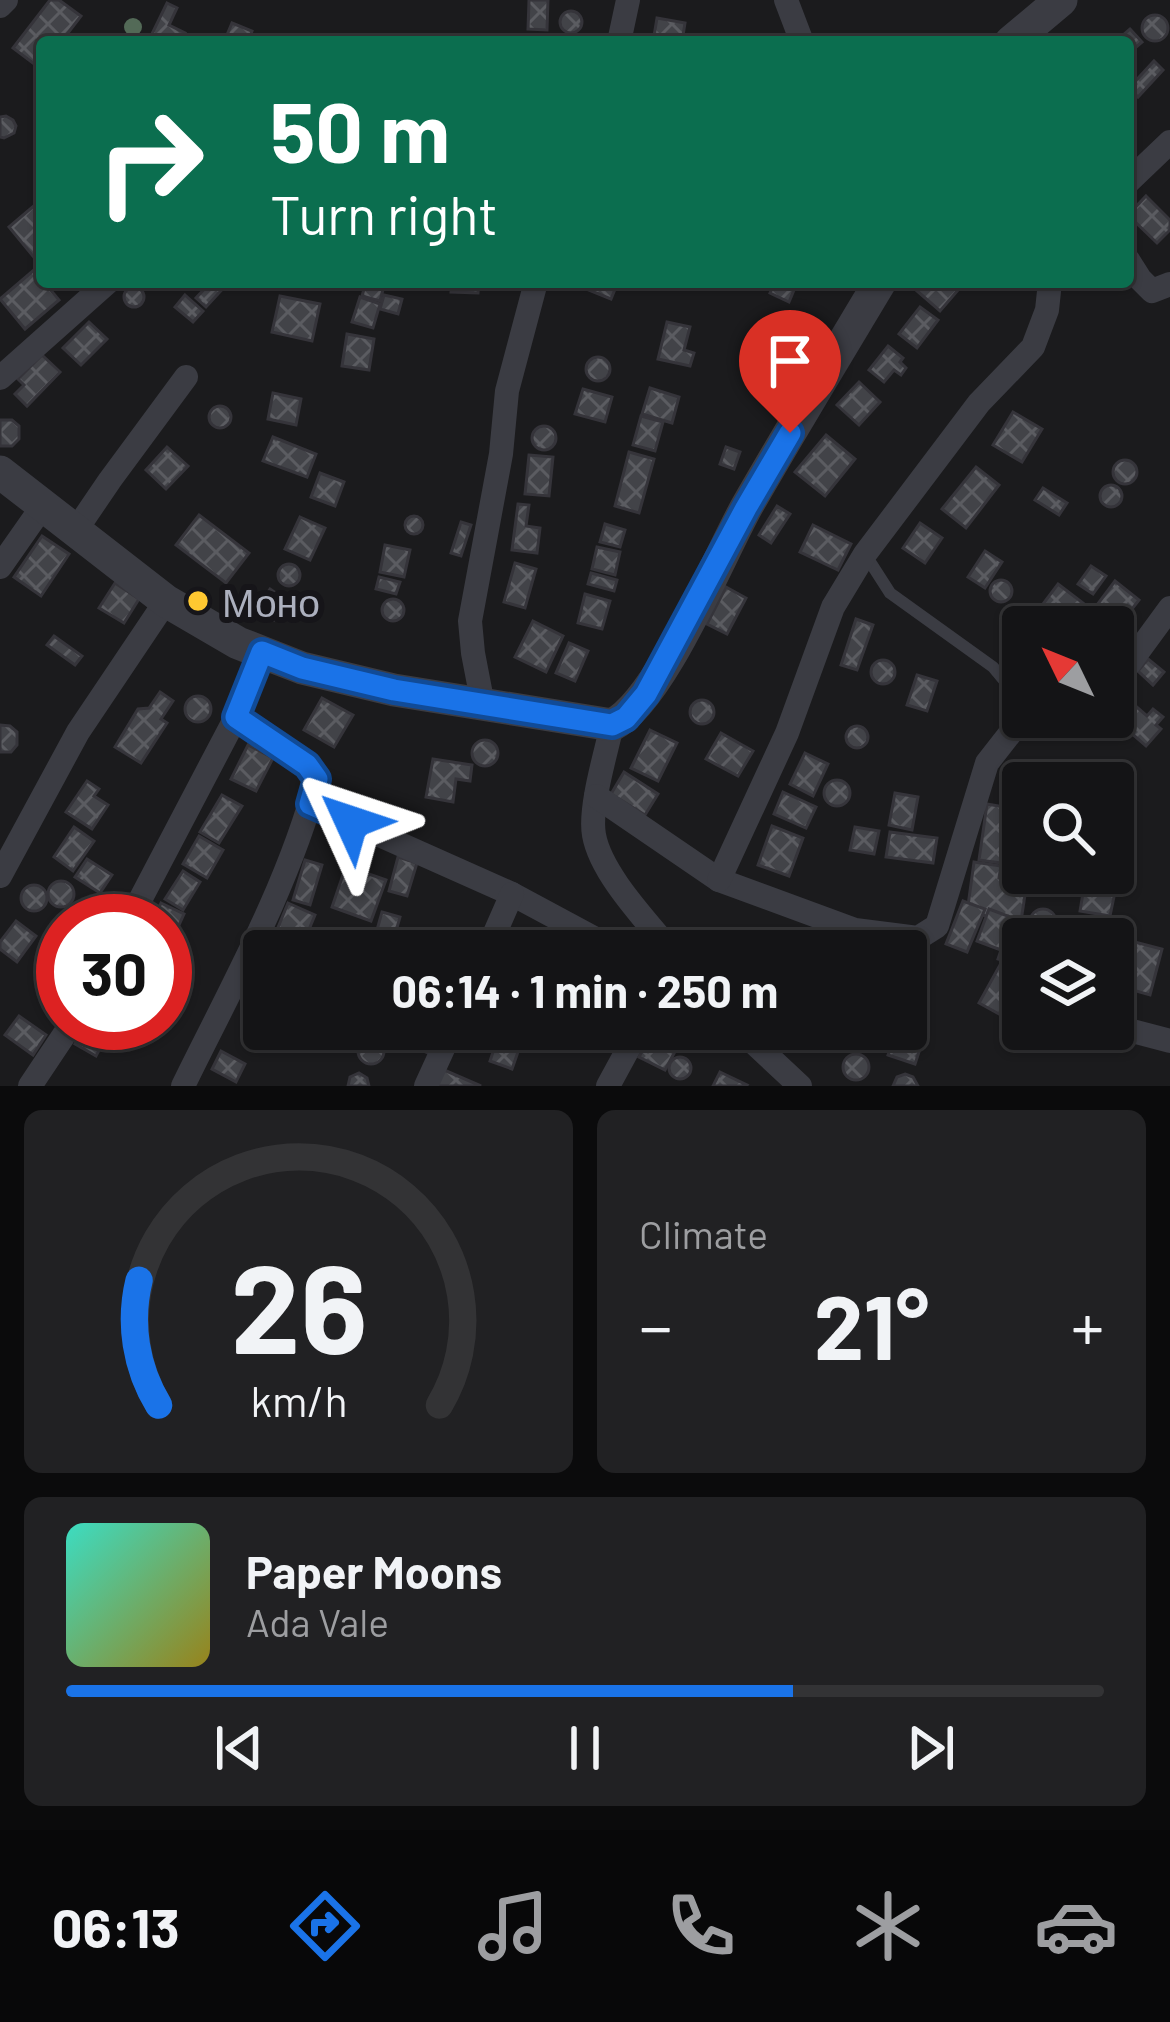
<!DOCTYPE html>
<meta charset="utf-8">
<style>
:root{--surface:#141416;--page:#212123;--text:#f1f3f6;--muted:#9d9ea1;--line:#333335;--accent:#1a73e8}
body{margin:0;font-family:Barlow,sans-serif;background:var(--page);color:var(--text);height:100vh;display:flex;flex-direction:column;font-size:45px;white-space:nowrap}
*{box-sizing:border-box;margin:0}
p{font-size:39px;color:var(--muted)}
.icon{flex:none;width:66px;height:66px;fill:none;stroke:currentColor;stroke-width:2;stroke-linecap:round;stroke-linejoin:round}
.map{position:relative;height:1086px;overflow:hidden}
.panel{display:flex;flex-direction:column;gap:24px;padding:24px;background:#0b0b0c;flex:1}
.panel>*{flex:none}
.top-card{position:absolute;left:36px;top:36px;width:1098px;height:252px;border-radius:12px;box-shadow:0 3px 9px #0004,0 0 0 3px var(--line);background:#0b6e4f;color:#fff;overflow:hidden}
.needle{width:78px;rotate:313deg}
.fabs{position:absolute;left:1002px;top:606px;display:grid;gap:24px}
.fabs a{display:grid;place-items:center;width:132px;height:132px;border-radius:12px;background:var(--surface);box-shadow:0 3px 9px #0004,0 0 0 3px var(--line);font-size:60px}
.speed{position:absolute;left:36px;top:894px;display:flex;gap:24px;font-size:60px;font-weight:700;text-align:center}
.speed>*{display:grid;place-content:center;width:156px;height:156px;border-radius:50%;background:var(--surface);box-shadow:0 3px 9px #0004,0 0 0 3px var(--line);line-height:1}
.speed .limit{border:18px solid #d22;background:#fff;color:#111}
.pin{position:absolute;display:grid;place-items:center;width:102px;height:102px;color:#fff;margin:-123px -51px;border-radius:50% 50% 50% 0;rotate:-45deg;box-shadow:0 0 12px #0007}
.pin .icon{rotate:45deg}
.me{position:absolute;width:132px;margin:-66px;rotate:312deg;stroke-linejoin:round;filter:drop-shadow(0 0 9px #0008)}
.turn{display:flex;align-items:center;gap:42px;height:252px;padding:0 36px;font-size:54px}
.turn .icon{width:156px;height:156px;stroke-width:2.5}
.turn b{display:block;font-size:84px;line-height:102px}
.big{font-size:90px;font-weight:700;line-height:1.1}
.panel .widget{flex:1;display:flex;flex-direction:column;justify-content:center;gap:18px;min-width:0;padding:0 42px;border-radius:18px;background:var(--page)}
.panel .dial{align-items:center;gap:0}
.dial svg{height:312px;overflow:visible;fill:none;stroke:var(--line);stroke-width:7;stroke-linecap:round;text-anchor:middle}
.dial text{fill:var(--text);stroke:none}
.song{display:flex;align-items:center;gap:36px}
.cover{width:144px;height:144px;border-radius:18px;background:linear-gradient(135deg,hsl(170 70% 55%),hsl(50 70% 35%))}
.played{height:12px;border-radius:6px;background:linear-gradient(90deg,var(--accent) 70%,var(--line) 70%)}
.keys{display:flex;justify-content:space-around;direction:ltr}
.heat{display:flex;justify-content:space-between;align-items:center;font-size:66px;direction:ltr}
.panel .tiles{flex:1;display:grid;gap:24px;grid-template-columns:1fr 1fr}
.widget:last-child{grid-column:span 2}
.trip{position:absolute;left:243px;top:930px;width:684px;height:120px;border-radius:12px;background:var(--surface);box-shadow:0 3px 9px #0004,0 0 0 3px var(--line);font-weight:700;line-height:120px;text-align:center}
.menu{display:flex;height:192px;justify-content:space-around;align-items:center;background:#080809;color:var(--muted)}
.menu .icon{width:84px;height:84px}
.menu .selected{color:var(--accent)}
.menu b{font-size:54px;color:var(--text)}
.map>svg:first-child{display:block}
.building{fill:url(#building-cross-hatch);stroke:#35343a;stroke-width:3}
.lines{fill:none;stroke-linecap:round;stroke-linejoin:round}
.service{stroke:#3b3c43;stroke-width:12}
.minor{stroke:#3b3c43;stroke-width:24}
.tertiary{stroke:#3b3c43;stroke-width:33}
.tree{fill:#536a57}
.route-casing{stroke:#114b97;stroke-width:30}
.route{stroke:#1a73e8;stroke-width:21}
.poi-dot{fill:#ffc831;stroke:#161519;stroke-width:4.5}
.labels{text-anchor:middle;dominant-baseline:central;stroke-width:12;stroke-linejoin:round;paint-order:stroke}
.poi-label{font-size:39px;fill:#acb0be;stroke:#161519;text-anchor:start}
</style>
<div class="map">
<svg width="1170" height="1086" viewBox="0 0 1170 1086">
<defs>
<pattern id="building-cross-hatch" width="8" height="8" patternUnits="userSpaceOnUse" patternTransform="scale(3)"><rect width="8" height="8" fill="#424348"/><path d="M0 0l8 8M0 8l8-8" fill="none" stroke="#5b5c61"/></pattern>
</defs>
<rect width="100%" height="100%" fill="#1b1b1d"/>
<g class="building">
<polygon points="50,0 59,0 81,16 61,42 42,42 41,69 13,48"/>
<polygon points="529,0 548,0 547,30 528,29"/>
<polygon points="167,3 177,8 169,25 185,33 180,42 148,42"/>
<circle cx="571" cy="22" r="11"/>
<circle cx="1155" cy="28" r="13"/>
<polygon points="657,18 685,23 682,42 653,42"/>
<polygon points="232,23 252,31 248,42 224,42"/>
<polygon points="1130,29 1142,42 1128,54 1128,42 1115,42"/>
<polygon points="1154,61 1163,70 1138,97 1129,88"/>
<polygon points="6,116 13,120 16,126 14,133 4,138 0,137 0,117"/>
<polygon points="1146,196 1170,220 1170,230 1157,243 1128,215"/>
<polygon points="42,199 42,228 35,234 42,242 42,267 9,227"/>
<polygon points="34,270 59,300 25,329 0,299"/>
<polygon points="211,282 229,282 206,307 196,298"/>
<polygon points="366,282 384,286 380,301 362,296"/>
<polygon points="452,282 479,282 478,293 451,292"/>
<polygon points="589,282 618,282 611,299 586,289"/>
<polygon points="775,282 794,290 789,302 770,293"/>
<polygon points="923,282 965,282 940,311 916,290"/>
<circle cx="134" cy="297" r="10"/>
<polygon points="185,295 203,311 193,322 175,307"/>
<polygon points="384,295 402,299 398,314 380,309"/>
<polygon points="280,296 320,304 312,341 272,332"/>
<polygon points="360,297 380,304 373,328 352,322"/>
<polygon points="920,307 938,320 917,348 899,334"/>
<polygon points="89,322 107,339 81,365 63,348"/>
<polygon points="667,322 690,327 684,350 694,353 690,366 658,359"/>
<polygon points="347,334 374,339 369,370 342,366"/>
<polygon points="888,346 903,358 900,362 906,368 901,375 894,370 884,382 869,370"/>
<polygon points="42,355 60,372 27,406 15,394 24,385 18,379"/>
<circle cx="598" cy="369" r="12"/>
<polygon points="859,382 880,402 859,425 837,405"/>
<polygon points="650,388 679,397 672,423 642,414"/>
<polygon points="583,389 612,397 605,422 575,414"/>
<polygon points="273,393 301,399 296,425 268,419"/>
<circle cx="220" cy="417" r="11"/>
<polygon points="1013,412 1042,429 1022,462 993,445"/>
<polygon points="641,416 663,422 655,451 633,445"/>
<polygon points="0,420 12,420 19,426 19,439 12,446 0,446"/>
<circle cx="544" cy="438" r="12"/>
<polygon points="826,435 855,459 825,496 795,472"/>
<polygon points="273,437 316,454 307,477 263,461"/>
<polygon points="167,447 188,466 166,489 146,470"/>
<polygon points="726,447 740,452 734,469 720,464"/>
<polygon points="629,452 654,459 639,513 615,506"/>
<polygon points="529,455 553,457 549,496 525,494"/>
<circle cx="1125" cy="472" r="12"/>
<polygon points="976,467 999,485 966,528 942,509"/>
<polygon points="320,473 344,482 335,506 311,497"/>
<circle cx="1111" cy="496" r="11"/>
<polygon points="1043,488 1067,503 1059,515 1035,500"/>
<polygon points="518,504 529,505 526,526 540,528 537,553 512,550"/>
<polygon points="777,506 790,514 771,543 759,535"/>
<polygon points="199,515 249,553 226,583 176,545"/>
<circle cx="414" cy="525" r="9"/>
<polygon points="300,517 325,528 310,560 285,549"/>
<polygon points="461,522 471,525 461,556 451,553"/>
<polygon points="920,523 942,538 925,563 903,548"/>
<polygon points="605,524 625,530 620,547 600,542"/>
<polygon points="813,525 851,544 838,570 800,552"/>
<polygon points="42,536 69,554 41,596 14,577"/>
<polygon points="385,545 410,550 404,577 380,572"/>
<polygon points="597,547 620,552 615,575 592,569"/>
<polygon points="985,551 1002,562 985,588 968,577"/>
<polygon points="515,563 536,569 525,608 504,602"/>
<circle cx="289" cy="575" r="11"/>
<polygon points="1091,566 1106,576 1093,594 1078,584"/>
<polygon points="591,573 617,580 614,591 588,584"/>
<polygon points="379,577 400,582 396,594 376,589"/>
<circle cx="1001" cy="591" r="11"/>
<polygon points="1115,581 1139,600 1121,623 1097,605"/>
<polygon points="115,583 139,599 124,623 99,608"/>
<polygon points="1058,584 1083,603 1066,627 1040,608"/>
<polygon points="726,587 746,598 727,634 707,624"/>
<polygon points="270,589 287,601 274,620 257,608"/>
<polygon points="585,594 610,601 602,629 578,623"/>
<circle cx="393" cy="610" r="11"/>
<polygon points="856,619 873,625 857,670 841,665"/>
<polygon points="533,621 563,636 546,672 515,657"/>
<polygon points="54,636 82,656 75,665 47,645"/>
<polygon points="569,643 588,651 575,681 556,673"/>
<polygon points="1148,659 1164,672 1153,685 1138,671"/>
<circle cx="883" cy="672" r="12"/>
<polygon points="917,675 937,681 927,711 907,705"/>
<polygon points="160,692 173,701 161,719 167,723 141,763 115,747 138,709 149,708"/>
<circle cx="198" cy="709" r="13"/>
<polygon points="322,698 353,715 334,747 304,730"/>
<circle cx="702" cy="712" r="12"/>
<polygon points="1132,703 1147,716 1153,709 1163,717 1156,725 1161,729 1146,746 1116,720"/>
<polygon points="0,725 10,726 17,732 17,745 11,752 0,752"/>
<circle cx="857" cy="737" r="11"/>
<polygon points="650,730 677,743 658,781 631,768"/>
<polygon points="721,733 753,751 738,776 706,759"/>
<circle cx="485" cy="753" r="13"/>
<polygon points="248,745 273,758 256,791 231,779"/>
<polygon points="805,753 828,764 813,796 790,784"/>
<polygon points="433,759 472,765 470,781 456,779 453,802 426,797"/>
<polygon points="624,772 658,794 645,815 611,794"/>
<circle cx="837" cy="793" r="13"/>
<polygon points="87,781 99,789 94,796 108,805 92,829 66,812"/>
<polygon points="783,792 816,807 806,828 774,814"/>
<polygon points="895,793 918,797 912,830 889,825"/>
<polygon points="222,795 242,806 219,843 200,832"/>
<polygon points="987,804 1010,808 1001,863 979,860"/>
<polygon points="772,826 803,838 789,876 758,865"/>
<polygon points="74,827 94,841 73,871 54,857"/>
<polygon points="855,827 879,831 874,854 850,850"/>
<polygon points="890,832 937,838 933,863 886,857"/>
<polygon points="199,836 223,850 207,878 183,864"/>
<polygon points="398,857 417,863 407,896 389,891"/>
<polygon points="87,859 112,875 100,893 75,877"/>
<polygon points="305,860 322,865 310,905 293,900"/>
<polygon points="974,862 1001,866 999,878 1027,882 1021,921 967,913"/>
<polygon points="346,866 386,880 371,921 332,907"/>
<polygon points="183,871 200,882 183,910 165,899"/>
<polygon points="1085,881 1116,887 1110,916 1080,911"/>
<circle cx="61" cy="894" r="13"/>
<circle cx="34" cy="898" r="13"/>
<polygon points="963,901 985,909 967,952 946,944"/>
<polygon points="161,903 184,914 169,947 165,945 165,921 153,921"/>
<polygon points="288,903 315,915 300,951 279,951 270,947"/>
<polygon points="989,909 1032,925 1026,939 1023,939 1023,948 1017,965 998,959 1001,950 977,941"/>
<circle cx="1043" cy="922" r="13"/>
<polygon points="382,912 400,917 391,949 373,944"/>
<polygon points="16,921 36,936 17,962 0,949 0,942"/>
<polygon points="559,927 583,944 578,951 542,951"/>
<polygon points="1127,940 1162,949 1150,995 1115,985"/>
<polygon points="1000,965 1019,975 999,1014 979,1003"/>
<polygon points="19,1016 46,1035 33,1055 5,1035"/>
<polygon points="87,1023 114,1023 96,1056 75,1044"/>
<polygon points="426,1029 439,1029 428,1053 417,1048"/>
<polygon points="489,1029 526,1029 512,1069 490,1061 495,1046 484,1042"/>
<polygon points="654,1029 689,1029 692,1030 684,1045"/>
<polygon points="652,1032 678,1046 665,1070 639,1057"/>
<circle cx="371" cy="1051" r="13"/>
<polygon points="893,1041 920,1049 915,1064 888,1055"/>
<polygon points="221,1051 245,1064 236,1082 212,1069"/>
<circle cx="856" cy="1067" r="13"/>
<circle cx="680" cy="1068" r="11"/>
<polygon points="444,1070 481,1086 437,1086"/>
<polygon points="720,1072 747,1085 746,1086 713,1086"/>
<polygon points="359,1073 367,1078 369,1086 348,1086 350,1077"/>
<polygon points="905,1074 913,1077 918,1086 893,1086 897,1077"/>
</g>
<g class="lines">
<polyline class="service" points="865,554 890,593 993,667 1023,703"/>
<g class="minor">
<polyline points="786,0 802,42"/>
<polyline points="0,6 6,0"/>
<polyline points="619,42 628,0"/>
<polyline points="1128,182 1170,142"/>
<polyline points="1128,260 1140,279 1152,291 1170,284"/>
<polyline points="0,378 108,282"/>
<polyline points="76,530 110,480 186,377"/>
<polyline points="0,567 42,507"/>
<polyline points="1113,679 1129,664 1170,608"/>
<polyline points="483,705 473,653 470,621 501,454 507,391 536,282"/>
<path d="M612,725C606,753 589,808 594,835C601,874 646,920 671,951"/>
<polyline points="596,796 719,880 855,930 918,938 937,926 987,763 1023,717"/>
<polyline points="310,804 512,894 618,951"/>
<polyline points="0,876 78,732 166,601"/>
<polyline points="719,880 787,733 833,607 865,554 979,403 1033,347 1047,310 1050,282"/>
<polyline points="129,921 236,717 262,652"/>
<polyline points="487,951 512,894"/>
<polyline points="1113,1026 1170,1041"/>
<polyline points="739,1029 800,1086"/>
<polyline points="30,1086 72,1023"/>
<path d="M183,1086C232,986 288,887 317,779L307,765L236,717"/>
<polyline points="426,1086 452,1029"/>
<polyline points="608,1086 639,1029"/>
</g>
<g class="tertiary">
<polyline points="1011,42 1061,0"/>
<path d="M0,472L166,601L238,643L302,668L394,690L612,725C660,701 718,558 747,506C790,431 835,357 880,282"/>
</g>
</g>
<g class="tree">
<circle cx="133" cy="27" r="9"/>
<circle cx="1070" cy="888" r="9"/>
</g>
<g class="lines">
<defs>
<polyline id="route" points="351,822 310,804 317,779 307,765 236,717 262,652 302,668 394,690 612,725 626,718 646,694 746,508 790,433"/>
</defs>
<use href="#route" class="route-casing"/>
<use href="#route" class="route"/>
</g>
<circle class="poi-dot" cx="198" cy="601" r="12"/>
<g class="labels">
<g class="poi-label">
<text x="222" y="601">Моно</text>
</g>
</g>
</svg>
<div class="fabs">
<a><svg class="needle" viewBox="-14 -14 28 28"><path d="M0-13l5 13h-10z" fill="#e53935"/><path d="M0 13l5-13h-10z" fill="#9d9ea1"/></svg></a>
<a><svg class="icon" aria-label="search" viewBox="0 0 24 24"><circle cx="10" cy="10" r="6"/><path d="M15 15l6 6"/></svg></a>
<a><svg class="icon" aria-label="layers" viewBox="0 0 24 24"><path d="M12 4l9 5-9 5-9-5zM3 14l9 5 9-5"/></svg></a>
</div>
<div class="speed"><div class="limit">30</div></div>
<div class="pin" style="left:790px;top:433px;background:#d93025"><svg class="icon" aria-label="arrive" viewBox="0 0 24 24"><path d="M6 21V4h12l-3 4 3 4H6"/></svg></div>
<svg class="me" style="left:351px;top:822px" viewBox="-20 -20 40 40"><path d="M0-17L14 15 0 8-14 15z" fill="#1a73e8" stroke="#fff" stroke-width="4"/></svg>
<div class="trip">06:14 · 1 min · 250 m</div>
<div class="top-card">
<div class="turn"><svg class="icon" aria-label="right" viewBox="0 0 24 24"><path d="M7 20v-9h11M14 6l5 5-5 5"/></svg><div><b>50 m</b>Turn right</div></div>
</div>
</div>
<section class="panel">
<div class="tiles">
<div class="widget dial"><svg viewBox="0 0 100 80">
<path d="M14 69A42 42 0 1 1 86 69"/>
<path d="M14 69A42 42 0 0 1 9 37" stroke="#1a73e8"/>
<text x="50" y="56" font-size="32" font-weight="700">26</text>
<text x="50" y="72" font-size="11">km/h</text>
</svg></div>
<div class="widget"><p>Climate</p>
<div class="heat"><a>−</a><b class="big">21°</b><a>+</a></div>
</div>
<div class="widget">
<div class="song"><i class="cover"></i><div><b>Paper Moons</b><p>Ada Vale</p></div></div>
<div class="played"></div>
<div class="keys"><svg class="icon" aria-label="previous" viewBox="0 0 24 24"><path d="M18 5L8 12l10 7zM5 5v14"/></svg><svg class="icon" aria-label="pause" viewBox="0 0 24 24"><path d="M8 5v14M16 5v14"/></svg><svg class="icon" aria-label="next" viewBox="0 0 24 24"><path d="M6 5l10 7-10 7zM19 5v14"/></svg></div>
</div>
</div>
</section>
<nav class="menu">
<b>06:13</b>
<svg class="icon selected" aria-label="directions" viewBox="0 0 24 24"><path d="M12 3l9 9-9 9-9-9zM9 14v-3h6M13 9l2 2-2 2"/></svg>
<svg class="icon" aria-label="music" viewBox="0 0 24 24"><path d="M9 18V5l10-2v13"/><circle cx="6" cy="18" r="3"/><circle cx="16" cy="16" r="3"/></svg>
<svg class="icon" aria-label="phone" viewBox="0 0 24 24"><path d="M5 4h4l2 5-3 2q2 4 5 5l2-3 5 2v4C11 20 4 13 5 4z"/></svg>
<svg class="icon" aria-label="climate" viewBox="0 0 24 24"><path d="M12 3v18M4 7l16 10M4 17L20 7"/></svg>
<svg class="icon" aria-label="car" viewBox="0 0 24 24"><path d="M5 17H2v-5l4-1 3-4h7l3 4 3 1v5h-3M9 17h6M6 11h13"/><circle cx="7" cy="17" r="2"/><circle cx="17" cy="17" r="2"/></svg>
</nav>
